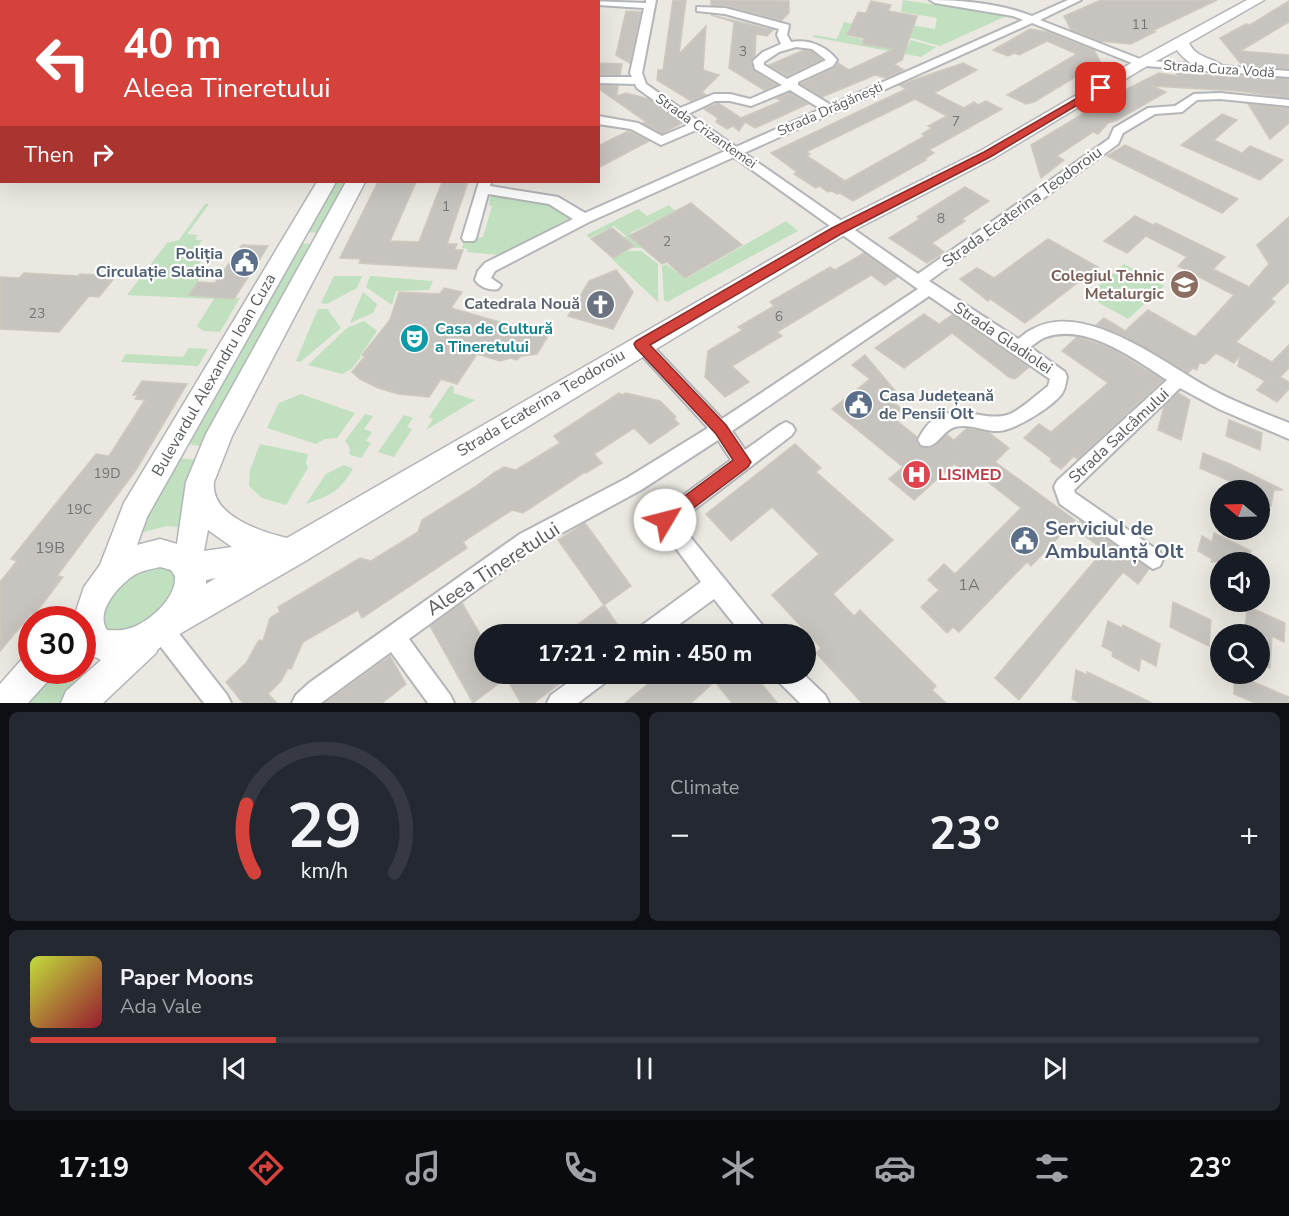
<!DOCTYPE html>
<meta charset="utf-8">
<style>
:root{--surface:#171b24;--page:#242831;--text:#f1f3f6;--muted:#9ea1a6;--line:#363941;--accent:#d5423c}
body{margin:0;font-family:"Nunito Sans",sans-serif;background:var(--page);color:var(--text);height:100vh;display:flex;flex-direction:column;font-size:22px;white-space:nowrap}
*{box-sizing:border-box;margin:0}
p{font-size:20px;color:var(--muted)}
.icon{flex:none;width:33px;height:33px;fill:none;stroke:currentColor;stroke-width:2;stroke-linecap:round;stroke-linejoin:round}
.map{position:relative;height:703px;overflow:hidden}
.drawer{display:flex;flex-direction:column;gap:9px;padding:9px;background:#0d0f14;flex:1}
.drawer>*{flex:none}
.hud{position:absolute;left:0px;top:0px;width:600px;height:183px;box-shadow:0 6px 24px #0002;background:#d5423c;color:#fff;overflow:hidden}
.needle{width:39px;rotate:289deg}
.tools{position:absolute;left:1210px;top:480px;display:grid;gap:12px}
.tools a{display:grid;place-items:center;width:60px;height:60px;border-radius:50%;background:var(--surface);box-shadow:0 6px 24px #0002;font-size:30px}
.speed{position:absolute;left:18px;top:606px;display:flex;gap:12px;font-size:30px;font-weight:700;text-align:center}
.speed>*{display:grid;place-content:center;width:78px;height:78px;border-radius:50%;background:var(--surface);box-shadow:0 6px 24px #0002;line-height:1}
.speed .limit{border:9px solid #d22;background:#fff;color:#111}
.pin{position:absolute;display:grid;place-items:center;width:51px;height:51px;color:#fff;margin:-26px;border-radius:12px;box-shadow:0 3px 9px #0006}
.me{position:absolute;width:66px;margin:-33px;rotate:53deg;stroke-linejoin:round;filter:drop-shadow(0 0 4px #0008)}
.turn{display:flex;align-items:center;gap:21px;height:126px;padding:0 24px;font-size:27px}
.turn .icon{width:78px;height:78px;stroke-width:2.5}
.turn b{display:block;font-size:42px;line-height:51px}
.then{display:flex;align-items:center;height:57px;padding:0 24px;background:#0003;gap:12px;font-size:22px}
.big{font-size:45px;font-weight:700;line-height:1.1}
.drawer .card{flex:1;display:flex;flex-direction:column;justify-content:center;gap:9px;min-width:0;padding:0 21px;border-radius:9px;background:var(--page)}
.drawer .dial{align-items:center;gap:0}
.dial svg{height:156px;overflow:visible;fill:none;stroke:var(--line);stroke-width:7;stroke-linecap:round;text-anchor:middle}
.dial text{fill:var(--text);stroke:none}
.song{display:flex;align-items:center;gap:18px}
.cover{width:72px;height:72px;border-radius:9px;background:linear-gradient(135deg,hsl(70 70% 55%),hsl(350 70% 35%))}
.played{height:6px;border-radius:3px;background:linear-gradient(90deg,var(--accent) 20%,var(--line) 20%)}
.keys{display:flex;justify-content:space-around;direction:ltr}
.heat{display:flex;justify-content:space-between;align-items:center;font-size:33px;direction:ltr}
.drawer .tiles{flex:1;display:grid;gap:9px;grid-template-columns:1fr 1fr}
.card:last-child{grid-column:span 2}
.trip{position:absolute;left:474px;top:624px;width:342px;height:60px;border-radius:30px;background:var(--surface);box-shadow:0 6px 24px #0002;font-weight:700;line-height:60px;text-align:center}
.tabs{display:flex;height:96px;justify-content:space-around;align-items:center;background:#090b0e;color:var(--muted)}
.tabs .icon{width:42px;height:42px}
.tabs .active{color:var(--accent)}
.tabs b{font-size:27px;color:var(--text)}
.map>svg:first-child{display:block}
.green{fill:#c0e0bf}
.building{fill:#c7c4bf;stroke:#cec9bf;stroke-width:1.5;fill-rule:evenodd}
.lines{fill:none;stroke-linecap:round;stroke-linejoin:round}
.minor-casing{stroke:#b3b6b9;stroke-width:4}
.secondary-casing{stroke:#b2b5b9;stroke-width:3}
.minor{fill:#fff;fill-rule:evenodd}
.secondary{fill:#fff;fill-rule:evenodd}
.route{fill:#d5423c;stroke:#8a2b27;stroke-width:1.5}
.labels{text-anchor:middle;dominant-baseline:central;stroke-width:4.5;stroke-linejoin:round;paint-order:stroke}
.number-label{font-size:14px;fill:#747677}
.far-street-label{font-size:14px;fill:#595c5f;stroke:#fff}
.street-label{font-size:16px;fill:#595c5f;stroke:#fff}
.service-label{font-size:16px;font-weight:bold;fill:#4e5e75;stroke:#fff;text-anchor:end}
.education-label{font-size:16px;font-weight:bold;fill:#785e54;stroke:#fff;text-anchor:end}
.worship-label{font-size:16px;font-weight:bold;fill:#5b616d;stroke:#fff;text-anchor:end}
.culture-label{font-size:16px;font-weight:bold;fill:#0d838f;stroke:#fff;text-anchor:start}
.health-label{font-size:16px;font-weight:bold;fill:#be3a42;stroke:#fff;text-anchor:start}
.near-number-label{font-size:16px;fill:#747677}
.near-service-label{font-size:20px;font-weight:bold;fill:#4e5e75;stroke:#fff;text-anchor:start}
.near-street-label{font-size:20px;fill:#595c5f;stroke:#fff}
</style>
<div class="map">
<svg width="1289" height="703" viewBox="0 0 1289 703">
<rect width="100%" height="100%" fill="#eae8e0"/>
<g class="green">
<polygon points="903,0 1002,15 1004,17 940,46 908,37 885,21 935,29 937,18 901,12"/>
<polygon points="854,20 871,22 869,29 850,26 846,36 862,39 861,44 885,48 889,39 907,47 911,40 936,47 921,57 813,37 814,35 837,39 844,22 852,24"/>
<polygon points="337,182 350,182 320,233 306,232"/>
<polygon points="490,197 546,200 575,216 500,255 467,252 468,249 462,248 464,241 473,241 474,238 483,237 492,206 489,205"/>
<polygon points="205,204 209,204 187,234 198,235 195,240 202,240 188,260 201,261 192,274 202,275 189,295 240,298 220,332 203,331 197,326 214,299 127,295 167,243 179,240"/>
<polygon points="669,205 675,211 630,233 646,247 643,248 621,248 619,240 626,236 614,226 590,238 586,235 638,209 647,216"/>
<polygon points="786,221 798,231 667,302 664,300 662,266 666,264 686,279"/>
<polygon points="298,243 310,244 205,447 183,443"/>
<polygon points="627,251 641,251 658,264 658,302 612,259"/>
<polygon points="1124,264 1164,286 1128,319 1087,296"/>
<polygon points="334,276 362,276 357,288 327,304 321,303"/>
<polygon points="370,276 433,281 429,290 396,291 392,305 366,287"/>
<polygon points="363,292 377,304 373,313 350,323"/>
<polygon points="318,309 327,309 341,328 300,362 296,361"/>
<polygon points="364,321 377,331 360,356 361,357 351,369 342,374 308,365 347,328"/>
<polygon points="189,348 208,349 198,366 121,362 126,354 183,357"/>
<polygon points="450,386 454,387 453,393 475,400 426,430 433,419 429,417"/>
<polygon points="301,394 355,413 337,438 325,439 316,444 267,428 279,403"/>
<polygon points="365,414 373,416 364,429 372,432 366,441 371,443 361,458 350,455 349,446 345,441"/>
<polygon points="404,415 413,418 407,427 412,429 394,457 378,452"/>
<polygon points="260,444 308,454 306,462 308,468 286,505 262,498 249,486 250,470"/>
<polygon points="176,458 201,460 185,528 167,526 132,535"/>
<path d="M344,465L353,469C339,491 332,495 306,504L326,474Z"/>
<polygon points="167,564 179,580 153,625 113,634 104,629 99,609 123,574"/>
<polygon points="42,671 69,671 85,679 70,703 12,703"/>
</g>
<g class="building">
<polygon points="673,0 686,0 679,54 706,26 703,70 719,75 702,92 706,95 691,101 657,80 658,70 663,70"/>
<polygon points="711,0 789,1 789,13 781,21 726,6 711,5"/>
<polygon points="1101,0 1217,0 1152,31 1155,32 1131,44 1099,41 1071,30 1064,16"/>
<polygon points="871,1 891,5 888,11 917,16 902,60 894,64 904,70 886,78 875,75 822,97 800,84 834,68 838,63 849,70 894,49 862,44 864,38 847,35 858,12 866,13"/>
<polygon points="1289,1 1289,22 1240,51 1289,55 1289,69 1242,65 1220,38 1246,24 1250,25"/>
<polygon points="626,11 641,12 630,63 616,55"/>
<polygon points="711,15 773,30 767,36 756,34 755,56 751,62 754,71 777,85 764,90 729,68 734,22"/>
<polygon points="1030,29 1048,32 1094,50 1102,65 1095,62 1084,69 1087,70 1034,102 1026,104 1007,95 1077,54 1047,41 1019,55 1014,53 1008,56 993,50"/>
<polygon points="804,50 811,51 822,60 787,76 769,65"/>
<polygon points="598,63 622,64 620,75 598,75"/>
<path d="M963,63L977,70L934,93L964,108L974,102L978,105L986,101L1002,109L929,150L934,153L924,159L926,160L853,201L840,193L837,194L832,191L828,192L819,186L816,188L794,174L797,172L771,153L906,89L899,85ZM915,99L947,116L928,126L932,128L922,134L925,136L845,181L807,156L810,154L806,152Z"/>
<polygon points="1159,73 1178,76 1176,73 1289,79 1289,98 1239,91 1152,86 1166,92 1117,120 1108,123 1098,134 1093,132 1057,156 1064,160 1041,178 1031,145 1109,98"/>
<polygon points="598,85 618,86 617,96 626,93 649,99 682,123 662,134 643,123 646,122 598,88"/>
<polygon points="790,93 808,104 755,128 745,122 739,131 733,126 727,129 716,122 718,118 704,109 718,103 741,118 781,101 776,98"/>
<polygon points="1248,104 1289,108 1289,123 1270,139"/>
<polygon points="1222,114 1237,120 1214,140 1242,153 1250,146 1283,160 1260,180 1181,145"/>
<polygon points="628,131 649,141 598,168 598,146"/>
<polygon points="1125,145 1238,199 1222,213 1107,156"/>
<polygon points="378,182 416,182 390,241 419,242 442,182 468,182 447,244 457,244 454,250 463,250 456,269 359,263 361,259 340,258"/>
<polygon points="965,187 989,201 962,219 965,221 932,243 944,252 927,263 889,238 920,219 917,217"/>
<polygon points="691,203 742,245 685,278 667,262 662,264 629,236"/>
<polygon points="1135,216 1153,225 1156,223 1225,257 1213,269 1249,287 1269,264 1257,245 1289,217 1289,282 1271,299 1275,302 1236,342 1272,362 1289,345 1289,368 1280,377 1289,382 1289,389 1277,402 1257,390 1265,381 1238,366 1240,355 1234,363 1216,353 1205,364 1199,363 1197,370 1193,368 1188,373 1125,337 1096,325 1104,318 1125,331 1148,310 1195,337 1234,295 1178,266 1187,257 1146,236 1127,253 1104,241"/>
<polygon points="612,228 634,246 613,258 591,239"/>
<polygon points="1048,239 1098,267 1025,323 990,299 988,301 960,279 977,268 994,278"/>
<polygon points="242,245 268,246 234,299 189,295 198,282 215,283"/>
<polygon points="864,253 897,277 885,285 871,275 777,332 782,336 732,366 749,382 725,397 705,377 708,351 743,330 738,327 774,306 770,302 830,267 835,270"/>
<polygon points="616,270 633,292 613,329 568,316 589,281"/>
<polygon points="24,273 78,276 80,274 116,276 99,297 89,296 59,332 0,329 0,277 19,278"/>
<polygon points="444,288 462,292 451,308 548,336 537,354 521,356 517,360 511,358 500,361 477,354 457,384 441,379 429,397 399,394 378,388 360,379 352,372 365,356 362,355 390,320 399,292 440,294"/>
<polygon points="924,314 939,324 952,315 1029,367 1015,379 1009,377 952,333 904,368 875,348"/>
<polygon points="1077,337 1109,347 1163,380 1082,455 1077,459 1074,456 1061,469 1050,461 1052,459 1024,438 1039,424 1051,432 1108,383 1062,351"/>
<polygon points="865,355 897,393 893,397 880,388 877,390 902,409 892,417 917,437 916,441 919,446 932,447 947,435 954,440 967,428 988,432 1009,448 995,462 1075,520 1031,566 1027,562 959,632 953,627 947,633 921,607 939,590 928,580 944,564 955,574 1021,508 974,471 969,476 954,464 914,500 889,479 903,467 832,409 870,379 852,365"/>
<polygon points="142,381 187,384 136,470 57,576 63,577 34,615 31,614 0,651 0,582 17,561 11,559 96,454 109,456 145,400 135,399 138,395 133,395"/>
<polygon points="619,393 622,395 626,393 660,401 676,417 674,419 679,424 650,444 634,428 594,454 602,463 586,473 585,472 523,513 512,510 484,528 463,542 467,548 362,618 358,610 303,642 291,669 288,668 281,681 268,694 277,703 243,703 226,682 246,663 259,640 263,641 270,618 280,612 278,607 360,558 371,561 418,532 422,520 475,487 492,474 504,467 516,470 560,443 554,436"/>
<polygon points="1178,393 1190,400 1181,440 1158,430 1164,406"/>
<polygon points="1229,420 1262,433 1260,450 1226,436"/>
<polygon points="795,444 821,468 816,472 893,540 833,594 854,616 860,610 936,686 932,690 946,703 862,703 816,653 821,648 772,595 819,554 772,507 731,541 706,514"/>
<polygon points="1203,453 1232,465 1283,490 1274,490 1271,506 1260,501 1260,490 1242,490 1243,487 1200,468"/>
<polygon points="1080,521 1149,569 1138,584 1123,572 1019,700 995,678 1104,550 1074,528"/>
<polygon points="585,523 631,586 604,605 558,540"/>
<polygon points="1214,533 1251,551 1248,562 1211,562 1212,559 1198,551 1202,536 1212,542"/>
<polygon points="1173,602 1211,620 1209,646 1170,627"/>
<polygon points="462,603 484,641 484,674 572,674 534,703 521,703 506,678 473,703 430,626"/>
<polygon points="604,605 624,634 565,634"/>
<polygon points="1247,606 1285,623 1284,642 1272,636 1270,668 1260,667 1260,634 1245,634"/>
<polygon points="1108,621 1122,628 1123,625 1160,644 1156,666 1141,658 1139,671 1112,656 1113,652 1102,646"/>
<polygon points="390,656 406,684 382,703 325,703"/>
<polygon points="1076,670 1087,675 1087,672 1152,703 1081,703 1072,699"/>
<polygon points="660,674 704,674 712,684 691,703 625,703"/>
<polygon points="726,674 758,674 765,682 762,684 777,703 732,703 715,682"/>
<polygon points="1234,674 1289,697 1289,703 1255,703 1234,694"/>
</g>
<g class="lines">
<defs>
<g id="minor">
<polygon points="246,0 256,0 245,2"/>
<path d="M560,0L646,3V0H656L642,73L646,84L680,108L714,94H730L750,99L782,85L755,69L753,61L763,52L781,44L777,35L779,29L725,14L697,11V7L725,8L789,25L787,35L791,42C809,39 826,46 837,60L833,66L798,82V85L831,105L1023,20L1013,16L935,3L930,0C963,0 1001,4 1032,16L1068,0H1081L1040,20L1140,59V63H1132L1032,23L744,153L918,274L1109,139L1114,128L1148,108L1175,106L1194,94L1220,93L1289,100V106L1220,99L1197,100L1182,112L1155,114L1123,133L1118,144L929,281L1018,339C1023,336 1027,331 1033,329C1085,300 1165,364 1209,388C1234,402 1262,412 1289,423V439L1219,409L1180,388L1074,490L1075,493L1160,552L1163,559L1160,566L1153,569L1060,504L1054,487L1057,481L1167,380C1134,359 1087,323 1046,337C1040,339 1035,344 1030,347L1065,372L1067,377C1066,382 1065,390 1061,395C1050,408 1014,431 997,431C983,431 969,423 955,427C941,431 937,451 921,445L918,440C942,390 981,426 1010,414C1023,408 1036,395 1048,386L1050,379L929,296L732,431L745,450L780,425L786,422L792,425L795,430L792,435L678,522L763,626L766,634H742L714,599L666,634H638L641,626L701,582L655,520L658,514L731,460L718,440L641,490L534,548L409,639L450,695L454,703H428L391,652L321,703H292L296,695L309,683L520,534L627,478L708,428L635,348L633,344L635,340L641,338L647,340L722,419L918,289L734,157L589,222L495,271L491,278L501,285L498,289C490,291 480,287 475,280L478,271L485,263L573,219L549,204L488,194L476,238L474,241H464L462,238L479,182H491L490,186L558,197L585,213L725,151L696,130L661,145L631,129L598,124V116L638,123L662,136L688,125L637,88L635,84L598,83V77H632L630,73L644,8L598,5V2ZM796,47L812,49L826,60L787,79L764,65V62L779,52ZM790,90L821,109L736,147L688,114L715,101H730L751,106Z"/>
<polygon points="1150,61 1289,71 1289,77 1146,66 1146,62"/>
<rect x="0" y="149" width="2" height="8"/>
<polygon points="162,619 170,622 227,695 231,703 204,703 154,638 151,630 154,622"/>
<polygon points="580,674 609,674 606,682 578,703 547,703 551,695"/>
<polygon points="776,674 803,674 825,695 829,703 800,703 779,682"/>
</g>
<g id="secondary">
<rect x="427" y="0" width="14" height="2"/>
<polygon points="446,0 460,0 445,2"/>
<path d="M1247,0H1264L1189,43C1197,60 1216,57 1226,69L1224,72C1208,76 1186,63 1177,50L1147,66L994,158L843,236L302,563L176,636L158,649L156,653L103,703H61L66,691L101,660L82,650V620H73L84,587L100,565L124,503L317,182H336L147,517L137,545L160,539L177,544L186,482L206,434L346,182H365L232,436L214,482C210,516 262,532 287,538L829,226L982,150L1133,62ZM208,530L232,547L204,551ZM160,567L171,570L175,576C177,598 148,624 127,629C121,631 114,630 107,630C94,611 121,583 136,574C144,570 152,569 160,567ZM216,578L206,584V580Z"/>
<polygon points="32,655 32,670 51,670 47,682 28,703 0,703 0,684 23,658"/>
</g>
</defs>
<use href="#minor" class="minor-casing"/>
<use href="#secondary" class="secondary-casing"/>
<use href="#minor" class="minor"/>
<use href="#secondary" class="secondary"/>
</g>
<polygon class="route" points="1098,86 1106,88 992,156 841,234 650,345 726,425 751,462 748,467 671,525 665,527 659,525 657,520 659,515 733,460 716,434 636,348 634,344 636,341 832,228 984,152"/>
<defs>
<symbol id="civic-disc" viewBox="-11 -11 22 22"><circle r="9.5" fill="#5c6f8a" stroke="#fff"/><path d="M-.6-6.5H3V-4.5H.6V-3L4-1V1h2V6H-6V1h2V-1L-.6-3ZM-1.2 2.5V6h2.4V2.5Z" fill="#fff"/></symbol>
<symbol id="school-disc" viewBox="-11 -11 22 22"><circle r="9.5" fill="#8d6e63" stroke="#fff"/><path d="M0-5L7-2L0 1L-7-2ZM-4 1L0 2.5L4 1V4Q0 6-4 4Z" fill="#fff"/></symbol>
<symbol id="church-disc" viewBox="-11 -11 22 22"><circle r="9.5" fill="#6b7280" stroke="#fff"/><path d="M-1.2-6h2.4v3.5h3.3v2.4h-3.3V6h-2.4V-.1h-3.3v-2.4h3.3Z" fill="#fff"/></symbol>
<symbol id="theatre-disc" viewBox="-11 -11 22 22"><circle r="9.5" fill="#0f9aa8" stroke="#fff"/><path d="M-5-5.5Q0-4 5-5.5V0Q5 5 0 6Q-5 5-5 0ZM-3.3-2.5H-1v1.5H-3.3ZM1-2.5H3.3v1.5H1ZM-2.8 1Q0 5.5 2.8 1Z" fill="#fff"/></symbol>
<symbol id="hospital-disc" viewBox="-11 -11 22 22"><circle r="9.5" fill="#e0444e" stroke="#fff"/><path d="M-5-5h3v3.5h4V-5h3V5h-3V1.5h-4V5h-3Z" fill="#fff"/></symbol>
</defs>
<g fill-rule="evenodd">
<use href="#civic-disc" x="228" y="246" width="33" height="33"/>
<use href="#school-disc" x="1168" y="268" width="33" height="33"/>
<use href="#church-disc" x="584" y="288" width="33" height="33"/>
<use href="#theatre-disc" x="398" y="322" width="33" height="33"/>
<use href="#civic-disc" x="842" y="388" width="33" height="33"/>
<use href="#hospital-disc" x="900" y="458" width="33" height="33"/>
<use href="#civic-disc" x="1008" y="524" width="33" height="33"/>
</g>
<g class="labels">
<g class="number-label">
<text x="1140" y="24">11</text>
<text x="743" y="51">3</text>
<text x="956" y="121">7</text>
<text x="446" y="206">1</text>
<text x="941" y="218">8</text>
<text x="667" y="241">2</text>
<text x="37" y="313">23</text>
<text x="779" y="316">6</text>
<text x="107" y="473">19D</text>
<text x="79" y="509">19C</text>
</g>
<g class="far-street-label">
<text transform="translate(1219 69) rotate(4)">Strada Cuza Vodă</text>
<text transform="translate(830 109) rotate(-24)">Strada Drăgănești</text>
<text transform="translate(706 131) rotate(35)">Strada Crizantemei</text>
</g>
<g class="street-label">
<text transform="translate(1022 207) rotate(-36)">Strada Ecaterina Teodoroiu</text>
<text transform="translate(1003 338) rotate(34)">Strada Gladiolei</text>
<text transform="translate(214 375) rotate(-60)">Bulevardul Alexandru Ioan Cuza</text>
<text transform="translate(541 403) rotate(-31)">Strada Ecaterina Teodoroiu</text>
<text transform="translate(1119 436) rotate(-43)">Strada Salcâmului</text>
</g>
<g class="service-label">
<text x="223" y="254">Poliția<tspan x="223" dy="18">Circulație Slatina</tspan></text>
<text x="879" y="396" text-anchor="start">Casa Județeană<tspan x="879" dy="18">de Pensii Olt</tspan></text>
</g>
<g class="education-label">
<text x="1164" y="276">Colegiul Tehnic<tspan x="1164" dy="18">Metalurgic</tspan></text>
</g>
<g class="worship-label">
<text x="580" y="304">Catedrala Nouă</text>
</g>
<g class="culture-label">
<text x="435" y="329">Casa de Cultură<tspan x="435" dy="18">a Tineretului</tspan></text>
</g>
<g class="health-label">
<text x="938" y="475">LISIMED</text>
</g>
<g class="near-number-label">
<text x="50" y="548">19B</text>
<text x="969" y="585">1A</text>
</g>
<g class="near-service-label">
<text x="1045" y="528">Serviciul de<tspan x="1045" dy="23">Ambulanță Olt</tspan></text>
</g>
<g class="near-street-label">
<text transform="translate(493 569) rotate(-33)">Aleea Tineretului</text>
</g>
</g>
</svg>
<div class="tools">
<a><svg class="needle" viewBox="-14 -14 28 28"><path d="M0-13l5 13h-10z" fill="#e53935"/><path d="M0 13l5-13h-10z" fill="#9ea1a6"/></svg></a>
<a><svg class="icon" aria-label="sound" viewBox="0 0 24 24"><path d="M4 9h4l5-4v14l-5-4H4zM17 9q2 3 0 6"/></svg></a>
<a><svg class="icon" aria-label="search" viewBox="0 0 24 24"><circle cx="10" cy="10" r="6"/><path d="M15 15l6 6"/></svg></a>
</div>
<div class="speed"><div class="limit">30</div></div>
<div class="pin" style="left:1101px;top:88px;background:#d93025"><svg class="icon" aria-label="arrive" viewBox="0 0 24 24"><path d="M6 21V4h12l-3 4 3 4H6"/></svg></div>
<svg class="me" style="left:665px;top:520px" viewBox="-20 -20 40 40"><circle r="19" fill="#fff"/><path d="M0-13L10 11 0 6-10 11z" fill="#d5423c"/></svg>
<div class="trip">17:21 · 2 min · 450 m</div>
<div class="hud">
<div class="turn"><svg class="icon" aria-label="left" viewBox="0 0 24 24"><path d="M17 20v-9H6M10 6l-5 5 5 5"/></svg><div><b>40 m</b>Aleea Tineretului</div></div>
<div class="then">Then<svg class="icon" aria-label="right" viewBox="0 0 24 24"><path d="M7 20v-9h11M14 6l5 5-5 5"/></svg></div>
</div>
</div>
<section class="drawer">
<div class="tiles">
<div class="card dial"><svg viewBox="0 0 100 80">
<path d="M14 69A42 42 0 1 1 86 69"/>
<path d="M14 69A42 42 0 0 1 10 34" stroke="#d5423c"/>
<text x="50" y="56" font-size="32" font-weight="700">29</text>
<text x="50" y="72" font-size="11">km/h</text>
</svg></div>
<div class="card"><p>Climate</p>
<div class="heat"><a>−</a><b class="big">23°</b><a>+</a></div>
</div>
<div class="card">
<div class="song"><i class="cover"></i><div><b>Paper Moons</b><p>Ada Vale</p></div></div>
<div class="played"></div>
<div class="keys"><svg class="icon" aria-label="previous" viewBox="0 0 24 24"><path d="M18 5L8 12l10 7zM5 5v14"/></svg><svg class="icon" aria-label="pause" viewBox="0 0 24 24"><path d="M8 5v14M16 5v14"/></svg><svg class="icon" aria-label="next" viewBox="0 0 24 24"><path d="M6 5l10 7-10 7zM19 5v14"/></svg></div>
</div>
</div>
</section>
<nav class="tabs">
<b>17:19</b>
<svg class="icon active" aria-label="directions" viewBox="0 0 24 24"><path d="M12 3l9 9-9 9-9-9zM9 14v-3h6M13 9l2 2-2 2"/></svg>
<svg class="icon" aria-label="music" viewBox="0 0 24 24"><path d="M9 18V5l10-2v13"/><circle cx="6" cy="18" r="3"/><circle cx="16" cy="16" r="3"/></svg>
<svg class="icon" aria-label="phone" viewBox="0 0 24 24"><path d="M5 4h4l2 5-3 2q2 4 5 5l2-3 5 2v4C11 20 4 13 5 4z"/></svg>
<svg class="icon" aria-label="climate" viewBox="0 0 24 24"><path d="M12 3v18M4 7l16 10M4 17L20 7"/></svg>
<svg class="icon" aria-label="car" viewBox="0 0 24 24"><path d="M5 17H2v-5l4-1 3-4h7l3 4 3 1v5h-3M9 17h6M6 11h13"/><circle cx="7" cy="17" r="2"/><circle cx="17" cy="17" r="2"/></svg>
<svg class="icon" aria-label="filters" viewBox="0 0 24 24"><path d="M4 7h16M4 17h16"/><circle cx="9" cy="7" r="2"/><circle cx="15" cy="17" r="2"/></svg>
<b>23°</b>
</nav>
